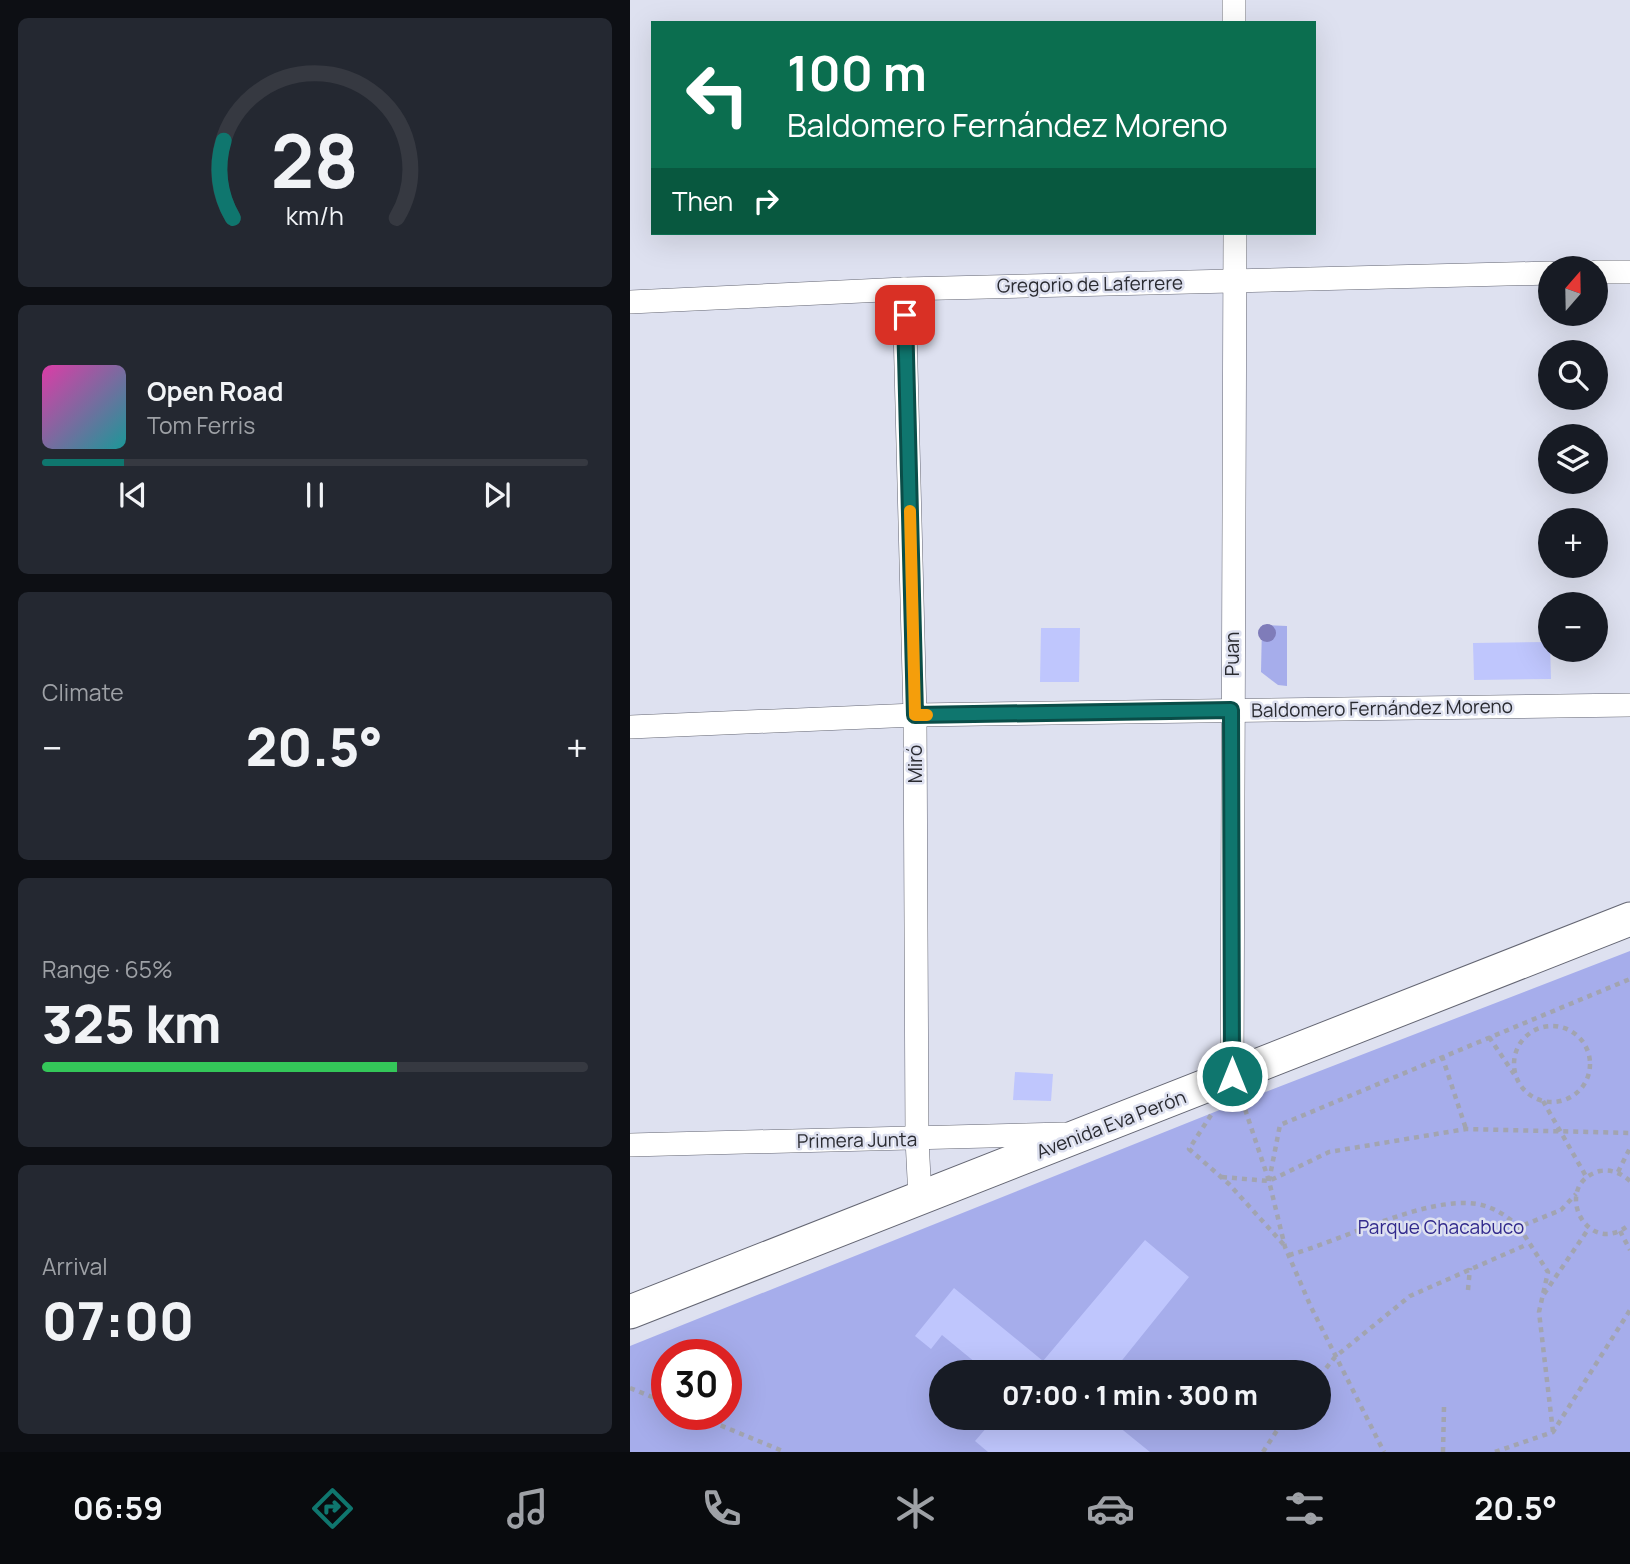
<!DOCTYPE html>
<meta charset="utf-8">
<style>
:root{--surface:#171b24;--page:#242831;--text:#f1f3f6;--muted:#9ea1a6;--line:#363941;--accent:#0f766e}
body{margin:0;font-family:Manrope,sans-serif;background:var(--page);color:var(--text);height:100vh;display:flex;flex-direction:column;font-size:26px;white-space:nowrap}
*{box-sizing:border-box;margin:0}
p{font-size:23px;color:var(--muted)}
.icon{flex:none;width:38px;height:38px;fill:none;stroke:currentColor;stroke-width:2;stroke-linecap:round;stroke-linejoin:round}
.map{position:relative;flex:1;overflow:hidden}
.details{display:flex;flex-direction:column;gap:18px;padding:18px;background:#0d0f14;width:630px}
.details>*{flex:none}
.banner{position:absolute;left:21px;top:21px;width:665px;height:214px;border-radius:0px;box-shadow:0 7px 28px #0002;background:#0b6e4f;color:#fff;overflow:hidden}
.needle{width:46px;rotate:20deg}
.controls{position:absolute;left:908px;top:256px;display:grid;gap:14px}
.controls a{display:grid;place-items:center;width:70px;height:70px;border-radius:50%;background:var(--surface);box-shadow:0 7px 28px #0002;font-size:35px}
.speed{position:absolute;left:21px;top:1339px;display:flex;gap:14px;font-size:35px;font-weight:700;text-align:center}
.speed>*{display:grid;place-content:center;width:91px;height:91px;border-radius:50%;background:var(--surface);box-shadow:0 7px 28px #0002;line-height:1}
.speed .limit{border:10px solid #d22;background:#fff;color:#111}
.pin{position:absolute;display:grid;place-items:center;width:60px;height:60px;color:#fff;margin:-30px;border-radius:14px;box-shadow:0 4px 10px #0006}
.me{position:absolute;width:77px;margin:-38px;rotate:0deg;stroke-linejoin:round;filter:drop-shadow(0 0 5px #0008)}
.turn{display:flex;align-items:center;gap:24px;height:147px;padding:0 21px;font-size:32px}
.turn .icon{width:91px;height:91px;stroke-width:2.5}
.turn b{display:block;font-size:49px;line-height:60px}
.then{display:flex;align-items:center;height:66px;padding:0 21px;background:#0003;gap:14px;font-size:26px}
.big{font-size:52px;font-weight:800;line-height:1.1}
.details .widget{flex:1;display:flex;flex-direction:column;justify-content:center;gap:10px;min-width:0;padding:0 24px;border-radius:10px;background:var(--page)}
.details .dial{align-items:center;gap:0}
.dial svg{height:182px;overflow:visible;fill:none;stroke:var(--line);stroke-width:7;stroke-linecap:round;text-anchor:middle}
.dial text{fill:var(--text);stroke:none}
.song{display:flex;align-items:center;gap:21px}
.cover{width:84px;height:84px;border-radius:10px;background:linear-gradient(135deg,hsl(320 70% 55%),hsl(180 70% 35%))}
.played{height:7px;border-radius:4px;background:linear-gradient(90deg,var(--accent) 15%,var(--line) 15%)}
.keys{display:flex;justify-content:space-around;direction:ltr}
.heat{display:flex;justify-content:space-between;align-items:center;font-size:38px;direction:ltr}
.charge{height:10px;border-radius:5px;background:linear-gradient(90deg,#34c759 65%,var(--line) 0)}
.trip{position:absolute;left:299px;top:1360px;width:402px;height:70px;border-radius:35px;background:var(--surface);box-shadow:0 7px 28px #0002;font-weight:800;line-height:70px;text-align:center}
.dock{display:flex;height:112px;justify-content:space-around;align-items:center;background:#090b0e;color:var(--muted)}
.dock .icon{width:49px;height:49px}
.dock .current{color:var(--accent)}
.dock b{font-size:32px;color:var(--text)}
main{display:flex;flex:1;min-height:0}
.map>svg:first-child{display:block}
.green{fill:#a6adeb;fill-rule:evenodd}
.building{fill:#bfc6fd}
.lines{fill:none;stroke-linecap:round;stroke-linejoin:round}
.minor-casing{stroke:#646673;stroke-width:24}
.secondary-casing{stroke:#646673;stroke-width:35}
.path{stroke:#a2a4b0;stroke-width:4.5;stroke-dasharray:5 5;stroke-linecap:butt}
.minor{stroke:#fff;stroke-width:23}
.secondary{stroke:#fff;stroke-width:33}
.tree{fill:#7f7cb9}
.route-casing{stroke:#0a4d48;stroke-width:18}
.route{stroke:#0f766e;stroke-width:12}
.slow{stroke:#f59e0b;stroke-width:12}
.labels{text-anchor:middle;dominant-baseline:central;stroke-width:5;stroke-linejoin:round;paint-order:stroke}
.street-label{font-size:19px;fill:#2a2b31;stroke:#dee1f0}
.park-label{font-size:19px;fill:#31298c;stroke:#dee1f0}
</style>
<main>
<section class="details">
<div class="widget dial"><svg viewBox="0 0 100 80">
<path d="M14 69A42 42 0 1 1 86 69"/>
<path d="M14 69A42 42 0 0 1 10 35" stroke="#0f766e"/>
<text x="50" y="56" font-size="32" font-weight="700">28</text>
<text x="50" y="72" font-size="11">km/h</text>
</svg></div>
<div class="widget">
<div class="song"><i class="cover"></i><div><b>Open Road</b><p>Tom Ferris</p></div></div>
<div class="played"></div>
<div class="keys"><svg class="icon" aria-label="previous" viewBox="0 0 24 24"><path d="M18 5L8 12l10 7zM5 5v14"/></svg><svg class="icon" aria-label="pause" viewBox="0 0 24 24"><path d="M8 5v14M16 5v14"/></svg><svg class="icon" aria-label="next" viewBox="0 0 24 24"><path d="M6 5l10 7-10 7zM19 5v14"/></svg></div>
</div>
<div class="widget"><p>Climate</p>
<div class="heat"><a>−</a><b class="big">20.5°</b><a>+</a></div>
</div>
<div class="widget"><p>Range · 65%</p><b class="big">325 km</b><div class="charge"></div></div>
<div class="widget"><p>Arrival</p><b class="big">07:00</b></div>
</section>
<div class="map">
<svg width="1000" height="1452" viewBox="0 0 1000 1452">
<rect width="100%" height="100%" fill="#dee1f0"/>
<g class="green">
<polygon points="632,625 657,626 657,686 648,685 631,672"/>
<path d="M1000,951V1452H0V1346L612,1101ZM37,1354H96V1414H37ZM312,1372H690V1418H312Z"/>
</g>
<g class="building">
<polygon points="411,628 450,628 449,682 410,682"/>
<polygon points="920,642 921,679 844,680 843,643"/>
<polygon points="385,1072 423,1074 421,1101 383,1100"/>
<polygon points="515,1240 559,1277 489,1364 491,1372 357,1372 312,1335 301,1349 285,1336 324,1288 413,1361"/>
<polygon points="365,1418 478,1418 520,1452 358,1452 345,1441"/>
</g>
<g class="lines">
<defs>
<g id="minor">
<polyline points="604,0 604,23"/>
<polyline points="966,272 1000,272"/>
<polyline points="274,289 285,715 287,1139 290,1198"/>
<polyline points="0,302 274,289 920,273"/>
<polyline points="0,727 285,715 1000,705"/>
<polyline points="602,1076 605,233"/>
<polyline points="0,1145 434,1134"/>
</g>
<polyline id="secondary" points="0,1312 1000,919"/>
</defs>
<use href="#minor" class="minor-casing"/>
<use href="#secondary" class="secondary-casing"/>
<g class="path">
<circle cx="922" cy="1064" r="38"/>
<polyline points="859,1037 884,1074"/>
<polyline points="812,1056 836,1129"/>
<polyline points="612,1100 639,1181 655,1247 681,1307 754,1452"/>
<polyline points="913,1101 957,1178"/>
<polyline points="581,1115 559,1149 599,1184 655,1246"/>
<polyline points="988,1172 1000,1148"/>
<polyline points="592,1177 639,1181 699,1152 836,1129 1000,1133"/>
<polyline points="639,1181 650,1125 1000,979"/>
<path d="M1000,1181C991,1173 981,1169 970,1171C920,1184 957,1261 1000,1224"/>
<polyline points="889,1227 918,1272 909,1312 923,1432"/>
<polyline points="990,1231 1000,1250"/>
<path d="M659,1255C712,1241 794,1196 847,1204C864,1207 877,1216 889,1227L931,1210L946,1194"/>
<polyline points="838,1290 840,1268"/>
<polyline points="914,1294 959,1228"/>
<polyline points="690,1376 705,1357 780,1296 898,1244"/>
<polyline points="0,1388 37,1403"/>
<polyline points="63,1414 155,1452"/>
<polyline points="633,1452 655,1418"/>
<polyline points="813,1452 814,1407"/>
<polyline points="865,1452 923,1432 1000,1310"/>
</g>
<use href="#minor" class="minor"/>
<use href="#secondary" class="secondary"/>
</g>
<circle class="tree" cx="637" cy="633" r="9"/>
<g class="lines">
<defs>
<polyline id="route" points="275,315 285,715 601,710 602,1076"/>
</defs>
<use href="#route" class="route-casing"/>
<use href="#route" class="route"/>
<polyline class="slow" points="280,511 285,715 297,715"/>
</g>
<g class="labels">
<g class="street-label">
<text transform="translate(460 284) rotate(-1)">Gregorio de Laferrere</text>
<text transform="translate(602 654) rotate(-90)">Puan</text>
<text transform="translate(752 708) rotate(-1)">Baldomero Fernández Moreno</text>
<text transform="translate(285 764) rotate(-90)">Miró</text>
<text transform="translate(481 1124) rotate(-21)">Avenida Eva Perón</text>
<text transform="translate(227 1140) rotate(-1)">Primera Junta</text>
</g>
<g class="park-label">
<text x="811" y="1227">Parque Chacabuco</text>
</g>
</g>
</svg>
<div class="controls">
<a><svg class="needle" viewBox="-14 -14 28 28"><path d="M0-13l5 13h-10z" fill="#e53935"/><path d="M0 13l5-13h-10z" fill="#9ea1a6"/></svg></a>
<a><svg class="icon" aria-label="search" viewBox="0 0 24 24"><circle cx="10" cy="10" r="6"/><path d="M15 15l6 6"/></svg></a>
<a><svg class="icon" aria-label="layers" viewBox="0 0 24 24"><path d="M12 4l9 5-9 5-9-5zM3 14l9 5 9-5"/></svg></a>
<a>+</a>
<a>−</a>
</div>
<div class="speed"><div class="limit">30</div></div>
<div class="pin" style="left:275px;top:315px;background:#d93025"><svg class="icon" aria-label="arrive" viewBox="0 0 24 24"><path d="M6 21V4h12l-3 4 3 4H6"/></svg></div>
<svg class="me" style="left:602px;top:1076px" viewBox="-20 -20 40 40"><circle r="17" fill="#0f766e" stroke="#fff" stroke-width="3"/><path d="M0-11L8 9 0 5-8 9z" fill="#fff"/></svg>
<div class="trip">07:00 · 1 min · 300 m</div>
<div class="banner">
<div class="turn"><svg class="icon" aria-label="left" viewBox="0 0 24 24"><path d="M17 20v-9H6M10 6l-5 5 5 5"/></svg><div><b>100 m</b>Baldomero Fernández Moreno</div></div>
<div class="then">Then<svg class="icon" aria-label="right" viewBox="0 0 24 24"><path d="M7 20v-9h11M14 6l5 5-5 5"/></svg></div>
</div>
</div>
</main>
<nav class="dock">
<b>06:59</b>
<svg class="icon current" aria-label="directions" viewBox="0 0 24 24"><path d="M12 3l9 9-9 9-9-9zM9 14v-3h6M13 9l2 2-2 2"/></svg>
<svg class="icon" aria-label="music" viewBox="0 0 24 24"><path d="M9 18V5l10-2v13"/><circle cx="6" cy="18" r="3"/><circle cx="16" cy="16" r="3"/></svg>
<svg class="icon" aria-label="phone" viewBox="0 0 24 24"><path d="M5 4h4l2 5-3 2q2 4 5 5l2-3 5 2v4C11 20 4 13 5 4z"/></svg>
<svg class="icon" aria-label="climate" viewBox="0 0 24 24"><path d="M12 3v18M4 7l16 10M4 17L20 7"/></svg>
<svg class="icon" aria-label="car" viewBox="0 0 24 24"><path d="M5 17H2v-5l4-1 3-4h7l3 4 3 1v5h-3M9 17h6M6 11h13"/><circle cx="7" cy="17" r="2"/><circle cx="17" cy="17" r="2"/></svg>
<svg class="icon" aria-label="filters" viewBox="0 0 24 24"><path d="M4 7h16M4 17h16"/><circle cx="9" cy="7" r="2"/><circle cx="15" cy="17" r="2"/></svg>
<b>20.5°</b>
</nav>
